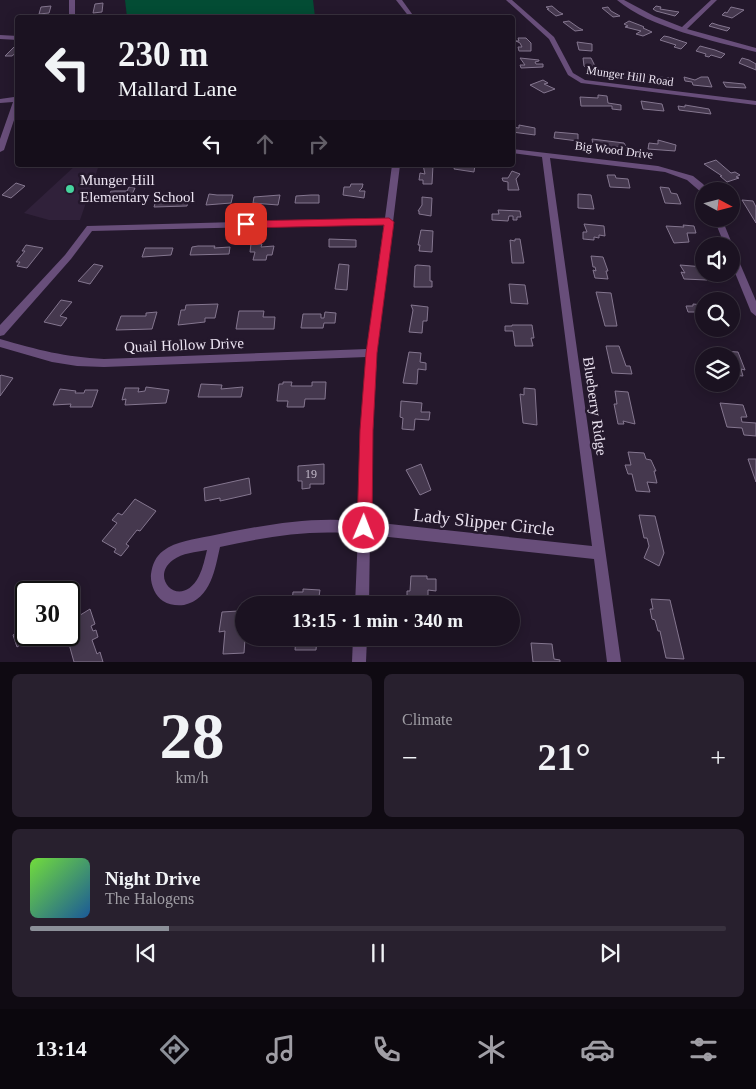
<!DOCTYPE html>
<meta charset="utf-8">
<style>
:root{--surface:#1b1221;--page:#28202e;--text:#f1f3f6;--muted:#a09ea5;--line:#39323f;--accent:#8c9099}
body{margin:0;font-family:Georgia,serif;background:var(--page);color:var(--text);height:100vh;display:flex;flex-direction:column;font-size:19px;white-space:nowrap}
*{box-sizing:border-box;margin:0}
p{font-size:16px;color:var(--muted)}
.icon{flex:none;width:28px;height:28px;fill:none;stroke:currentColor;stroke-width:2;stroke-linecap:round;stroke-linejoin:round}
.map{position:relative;height:662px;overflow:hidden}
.details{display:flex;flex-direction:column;gap:12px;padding:12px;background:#0f0a12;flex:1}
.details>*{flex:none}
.banner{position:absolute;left:15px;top:15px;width:500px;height:152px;border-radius:5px;box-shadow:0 2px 12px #0003,0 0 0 1px var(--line);background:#1b1221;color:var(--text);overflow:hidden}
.needle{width:32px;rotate:97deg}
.controls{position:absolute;left:695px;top:182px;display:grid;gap:10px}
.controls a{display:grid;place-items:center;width:45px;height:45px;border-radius:50%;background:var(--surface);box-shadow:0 2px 12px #0003,0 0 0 1px var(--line);font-size:25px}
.speed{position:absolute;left:15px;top:581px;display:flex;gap:10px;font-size:25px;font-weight:700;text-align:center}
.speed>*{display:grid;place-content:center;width:65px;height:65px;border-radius:50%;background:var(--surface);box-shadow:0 2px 12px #0003,0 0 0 1px var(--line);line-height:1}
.speed .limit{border:2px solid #111;border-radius:8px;background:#fff;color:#111}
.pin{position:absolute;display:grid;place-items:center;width:42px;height:42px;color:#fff;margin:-21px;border-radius:10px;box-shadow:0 2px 8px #0006}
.me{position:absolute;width:55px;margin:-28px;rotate:1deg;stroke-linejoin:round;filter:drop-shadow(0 0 4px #0008)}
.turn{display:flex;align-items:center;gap:18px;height:105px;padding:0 20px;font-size:22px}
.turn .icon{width:65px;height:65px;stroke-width:2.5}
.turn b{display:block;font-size:35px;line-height:42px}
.lanes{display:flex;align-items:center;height:48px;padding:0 20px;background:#0003;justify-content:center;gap:25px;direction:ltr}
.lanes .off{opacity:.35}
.big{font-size:38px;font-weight:700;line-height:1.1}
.details .tile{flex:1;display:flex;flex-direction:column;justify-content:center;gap:8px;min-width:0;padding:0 18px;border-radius:8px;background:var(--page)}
.details .dial{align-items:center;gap:0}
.dial b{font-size:65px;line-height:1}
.song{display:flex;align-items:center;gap:15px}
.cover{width:60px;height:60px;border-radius:8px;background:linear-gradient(135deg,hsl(100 70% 55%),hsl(210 70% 35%))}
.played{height:5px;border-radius:2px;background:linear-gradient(90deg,var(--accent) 20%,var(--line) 20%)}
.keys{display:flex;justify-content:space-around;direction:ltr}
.heat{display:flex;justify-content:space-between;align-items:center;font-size:28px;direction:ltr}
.details .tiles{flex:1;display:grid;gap:12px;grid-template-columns:1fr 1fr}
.tile:last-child{grid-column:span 2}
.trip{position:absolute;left:235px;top:596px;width:285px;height:50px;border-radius:25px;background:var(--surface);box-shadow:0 2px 12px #0003,0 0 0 1px var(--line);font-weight:700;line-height:50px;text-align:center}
.dock{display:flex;height:80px;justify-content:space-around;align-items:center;background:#0b070d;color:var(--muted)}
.dock .icon{width:35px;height:35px}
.dock .active{color:var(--accent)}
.dock b{font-size:22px;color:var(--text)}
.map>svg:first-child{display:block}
.built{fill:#30213a}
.green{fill:#034c34}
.building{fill:#45384e;stroke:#84768f}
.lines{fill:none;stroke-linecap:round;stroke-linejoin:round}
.minor{fill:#684e7a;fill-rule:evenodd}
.route{fill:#e11d48;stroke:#92132f}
.poi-dot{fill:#46d49e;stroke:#24182c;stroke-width:2}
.labels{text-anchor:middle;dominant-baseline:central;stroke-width:5;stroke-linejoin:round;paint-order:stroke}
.far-street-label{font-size:12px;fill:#ece4f2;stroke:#24182c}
.number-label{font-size:12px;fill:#c2b9c9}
.poi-label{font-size:15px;fill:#ece4f2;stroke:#24182c;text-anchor:start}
.street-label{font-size:15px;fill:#ece4f2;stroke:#24182c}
.near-street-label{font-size:18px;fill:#ece4f2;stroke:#24182c}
</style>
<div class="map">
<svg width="756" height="662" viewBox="0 0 756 662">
<rect width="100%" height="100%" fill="#24182c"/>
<polygon class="built" points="76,165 99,165 80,220 49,220 24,213"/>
<polygon class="green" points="125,0 313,0 315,17 127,17"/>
<g class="building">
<polygon points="103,3 102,12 93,13 95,4"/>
<polygon points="51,6 49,13 39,14 41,7"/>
<polygon points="552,6 559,12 563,14 556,16 547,9 549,9 546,7"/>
<polygon points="656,6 661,7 660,9 679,12 675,16 656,11 653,9"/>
<polygon points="608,7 611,11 620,16 613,17 602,8"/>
<polygon points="731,7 744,10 732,18 722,15 725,12 727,13"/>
<polygon points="569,21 579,28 583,30 575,31 563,22"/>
<polygon points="629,21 642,26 644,27 643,28 652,32 643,36 636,34 641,31 625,27 628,26 624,24"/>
<polygon points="712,23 718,25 730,28 727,31 709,26"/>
<polygon points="664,36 669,37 687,43 681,49 674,47 676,45 660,40"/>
<polygon points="518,38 526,38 531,43 531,51 519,51 518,47 522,47 520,43 516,41 519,41"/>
<polygon points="577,42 592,44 592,51 579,50"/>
<polygon points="16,45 18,51 12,56 5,56"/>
<polygon points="700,46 715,50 725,54 721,58 711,55 709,57 705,56 706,54 696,51"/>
<polygon points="520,58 539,60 539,61 535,62 536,64 543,64 543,67 521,68 520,65 525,65"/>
<polygon points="583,58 591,58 598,72 590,72 584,66"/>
<polygon points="742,58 749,60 756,64 756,70 739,63"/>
<polygon points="627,71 634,72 633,75 637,75 636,80 612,76 613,73 626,74"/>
<polygon points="648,76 669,78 670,83 649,81"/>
<polygon points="684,77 695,80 701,77 708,77 712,87 693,85 692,82 685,81"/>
<polygon points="543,80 548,83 544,84 555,89 544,93 530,85"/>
<polygon points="723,82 744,84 746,88 726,87"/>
<polygon points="598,95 607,96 608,103 621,105 621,110 612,109 612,106 581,106 580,97 598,98"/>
<polygon points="641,101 662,104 664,111 643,109"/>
<polygon points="685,105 709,109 711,114 679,110 678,106 685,107"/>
<polygon points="519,125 535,128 535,135 512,132 512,127 519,128"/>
<polygon points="555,132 578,134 578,141 554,138"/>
<polygon points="592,139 624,143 627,148 593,145"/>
<polygon points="658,140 676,145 675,151 648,149 649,143 658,144"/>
<polygon points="716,160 731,173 735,172 740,175 736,177 739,178 727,182 720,176 722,176 704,164"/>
<polygon points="423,165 433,165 432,184 423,184 423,180 419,180 420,173 425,174"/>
<polygon points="455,165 475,165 474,172 454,169"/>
<polygon points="512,171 520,174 516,179 519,190 508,190 508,182 503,181 502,178 508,178"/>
<polygon points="607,175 615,175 616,178 628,179 630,188 610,187"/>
<polygon points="16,183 25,186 11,198 2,195"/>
<polygon points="351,184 363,184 362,188 359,191 365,191 364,198 343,195 344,187 350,187"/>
<polygon points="129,187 135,188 128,203 117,203 118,201 115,200 107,200 111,191 127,191"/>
<polygon points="660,187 669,188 671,193 677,194 681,204 665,203"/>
<polygon points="209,194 217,195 233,195 231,203 206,205"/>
<polygon points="578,194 591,195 594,209 578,208"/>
<polygon points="280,195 278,205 253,203 254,197"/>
<polygon points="311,195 319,195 319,203 295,203 296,196"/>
<polygon points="422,197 432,198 431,216 419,214 419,211 418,211 422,205"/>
<polygon points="180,198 185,198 185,200 188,200 187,206 154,207 156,200 179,200"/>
<polygon points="742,200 753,201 756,207 756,223"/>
<polygon points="498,210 520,211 521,217 517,217 517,220 513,220 513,216 509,216 508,221 492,220 492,214 499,214"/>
<polygon points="584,224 604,226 605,236 599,235 599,238 594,237 594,240 583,239 583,232 587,232"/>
<polygon points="683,225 694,226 696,233 687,233 689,242 674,243 666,226 684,227"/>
<polygon points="421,230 433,231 432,252 419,251 420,245 418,245"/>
<polygon points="329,239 356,240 356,247 329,247"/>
<polygon points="515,239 520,239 524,263 512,263 510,240 515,241"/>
<polygon points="251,244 262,244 261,247 274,246 272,255 267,255 266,260 253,260 255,252 250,252"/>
<polygon points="26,245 43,248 27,268 17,266 20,262 16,262 25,251 22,251"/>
<polygon points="198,246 215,246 214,248 230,247 229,254 190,255 192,247"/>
<polygon points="145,248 173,248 171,255 142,257"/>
<polygon points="591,256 603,257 608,271 606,271 608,279 595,278 593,270 596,271 595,267 593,267"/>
<polygon points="94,264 103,266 90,284 78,281"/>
<polygon points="339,264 349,265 347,290 335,289"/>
<polygon points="417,265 430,266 430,281 432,281 432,287 414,287 415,266"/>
<polygon points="680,265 704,267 704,274 707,280 684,279 681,272 685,273"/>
<polygon points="509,284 525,285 528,304 511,303"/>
<polygon points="596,292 611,293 617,326 605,326"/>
<polygon points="61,300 72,302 60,316 67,318 61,326 44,322"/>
<polygon points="218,304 215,318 205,318 205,322 178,325 181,310 185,310 186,305"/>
<polygon points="693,304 704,305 704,324 701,323 697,312 688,312 686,306 693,306"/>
<polygon points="411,305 428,307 427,321 423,321 422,333 409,332 413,310"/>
<polygon points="239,311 264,311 263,317 275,317 274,329 236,329"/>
<polygon points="157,312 152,329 116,330 121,316 146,316 146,313"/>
<polygon points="325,312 336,313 335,323 324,323 323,328 301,328 303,314 321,314 321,318 324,318"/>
<polygon points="512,325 532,325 534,338 531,338 533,346 515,346 513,331 505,331 505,326 512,326"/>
<polygon points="606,346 619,346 626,366 630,366 632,374 612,373"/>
<polygon points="721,351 738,352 745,370 741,369 743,376 731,375 731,356 723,356"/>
<polygon points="409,352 421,353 420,362 426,363 426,370 418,369 417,384 403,383"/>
<polygon points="1,375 13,378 0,396 0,376"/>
<polygon points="283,382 292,382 291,386 312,386 312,382 326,382 325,399 305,399 304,407 287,407 288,401 277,401 279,384 283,384"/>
<polygon points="201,384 222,385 221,389 243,387 241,397 198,397"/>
<polygon points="146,387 169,390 166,403 125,405 126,399 122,400 125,388 139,388 138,392 145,391"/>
<polygon points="524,388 535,389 537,425 523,423 520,394 524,395"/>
<polygon points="60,389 76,391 75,393 84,393 85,390 98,390 92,407 70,407 71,404 53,405"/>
<polygon points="615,391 628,392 635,424 623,421 624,424 618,424 614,404 617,404"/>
<polygon points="401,401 422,403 421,412 430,412 429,420 415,419 414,430 402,429 403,418 400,417"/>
<polygon points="720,403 743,405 747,417 741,417 742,422 756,423 756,436 744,435 742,428 727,427"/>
<polygon points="628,452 644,453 646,459 651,460 656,471 654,471 657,483 647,482 650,492 636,491 632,474 628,474 625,465 631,465"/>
<polygon points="748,459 756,459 756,482"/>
<polygon points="324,464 324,484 310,484 310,488 302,489 302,481 298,481 298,466"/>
<polygon points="421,464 431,490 420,495 406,470"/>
<polygon points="249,478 251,494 220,501 220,498 205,501 204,488"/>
<polygon points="135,499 156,511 140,531 137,530 126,544 129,546 121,556 114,552 116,549 102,541 117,523 112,520 118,513 122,515"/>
<polygon points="639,515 655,516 664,553 659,566 644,558 649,546 647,538 644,538"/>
<polygon points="411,576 427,576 427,579 436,579 436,591 428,590 428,605 407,605 407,591 410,591"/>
<polygon points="303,589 320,590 318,603 322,605 295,605 296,603 292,603 293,592 303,592"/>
<polygon points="651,599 670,600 684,659 666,658 660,631 658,631 655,620 652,619 650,609 653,609"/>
<polygon points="90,609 95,624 91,626 93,631 96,630 98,637 92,640 97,654 100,652 103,662 74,662 67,637 59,641 57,635 69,635 69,622"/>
<polygon points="238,611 237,621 244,621 244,638 256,639 245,639 244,653 223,654 225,631 219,632 222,612"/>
<polygon points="25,627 29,639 17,647 13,635"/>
<polygon points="296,638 317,638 316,650 295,650"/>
<polygon points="531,643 552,644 554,659 560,660 560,662 533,662"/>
</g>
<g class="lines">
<g class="minor">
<polygon points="69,0 75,0 75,15 73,18 67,18 69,15"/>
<polygon points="396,0 402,0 415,18 410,18"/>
<polygon points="506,0 512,0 554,37 573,73 585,80 756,101 756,105 581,83 568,75 549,39"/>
<path d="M617,0H624L654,16L682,27L711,0H717L687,29L756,48V52C714,41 650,28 617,0Z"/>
<polygon points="0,35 18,36 18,40 0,39"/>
<polygon points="18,94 18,108 4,150 0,152 0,139 13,102 0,103 0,99 14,97"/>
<path d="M512,149L658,166L693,176L703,184L709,191L702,193L687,180L665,172L550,158L621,662H607L594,559L370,535L369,605H355L358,534C311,529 265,537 220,547C215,569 211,599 184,605C177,606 169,605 163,601C155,596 150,583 151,574C152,565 156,556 163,551C176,541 195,539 210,536C259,526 308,516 358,521L361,430L367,357L104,367L77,366L52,362L0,347V339C38,350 65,357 104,359L367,349L384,224L92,231L71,259L4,335L0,336V325L65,255L87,226L385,218L392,165H400L377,353L373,430L371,522L592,546L542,157L512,153ZM207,550C205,558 203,568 199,576C181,611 148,578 173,560C182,553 196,552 207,550Z"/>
<polygon points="714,219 722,219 733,246 732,248 731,246 725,246"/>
<polygon points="731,249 735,252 756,301 756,316 751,312 731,263"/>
<polygon points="353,638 367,638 366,662 352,662"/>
</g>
</g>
<polygon class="route" points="389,218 394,222 377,353 373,430 372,528 370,533 364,535 359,533 357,528 360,430 366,353 384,225 246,228 241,224 246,221"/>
<circle class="poi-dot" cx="70" cy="189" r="5"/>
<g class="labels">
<g class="far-street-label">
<text transform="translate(630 76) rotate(8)">Munger Hill Road</text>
<text transform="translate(614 150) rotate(7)">Big Wood Drive</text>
</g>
<g class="number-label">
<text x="311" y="474">19</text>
</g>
<g class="poi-label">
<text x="80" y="180">Munger Hill<tspan x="80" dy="17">Elementary School</tspan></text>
</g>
<g class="street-label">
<text transform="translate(184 345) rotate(-2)">Quail Hollow Drive</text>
<text transform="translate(595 406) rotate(82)">Blueberry Ridge</text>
</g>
<g class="near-street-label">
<text transform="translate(484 522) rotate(6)">Lady Slipper Circle</text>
</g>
</g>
</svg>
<div class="controls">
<a><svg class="needle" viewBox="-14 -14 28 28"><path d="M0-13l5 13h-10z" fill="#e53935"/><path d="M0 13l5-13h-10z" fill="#a09ea5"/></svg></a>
<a><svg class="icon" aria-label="sound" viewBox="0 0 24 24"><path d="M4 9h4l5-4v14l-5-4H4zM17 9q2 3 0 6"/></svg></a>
<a><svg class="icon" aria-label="search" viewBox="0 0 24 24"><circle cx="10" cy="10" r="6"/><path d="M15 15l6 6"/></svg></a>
<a><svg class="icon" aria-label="layers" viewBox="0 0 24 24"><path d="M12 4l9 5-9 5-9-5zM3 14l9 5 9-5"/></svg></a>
</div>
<div class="speed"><div class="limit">30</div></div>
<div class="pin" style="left:246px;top:224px;background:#d93025"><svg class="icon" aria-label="arrive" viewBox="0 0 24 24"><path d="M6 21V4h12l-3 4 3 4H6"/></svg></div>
<svg class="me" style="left:364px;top:528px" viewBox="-20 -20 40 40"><circle r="17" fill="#e11d48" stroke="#fff" stroke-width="3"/><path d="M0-11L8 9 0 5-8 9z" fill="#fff"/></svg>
<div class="trip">13:15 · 1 min · 340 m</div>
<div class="banner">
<div class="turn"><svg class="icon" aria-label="left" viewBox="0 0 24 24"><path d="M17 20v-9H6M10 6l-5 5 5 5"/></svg><div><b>230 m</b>Mallard Lane</div></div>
<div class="lanes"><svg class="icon" aria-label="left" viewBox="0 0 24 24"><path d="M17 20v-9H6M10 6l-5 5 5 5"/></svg><svg class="icon off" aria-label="ahead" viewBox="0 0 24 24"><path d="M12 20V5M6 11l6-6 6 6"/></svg><svg class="icon off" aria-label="right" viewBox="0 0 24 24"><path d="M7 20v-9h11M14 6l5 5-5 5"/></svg></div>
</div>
</div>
<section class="details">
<div class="tiles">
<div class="tile dial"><b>28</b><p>km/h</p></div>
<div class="tile"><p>Climate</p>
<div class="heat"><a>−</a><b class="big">21°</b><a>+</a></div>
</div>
<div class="tile">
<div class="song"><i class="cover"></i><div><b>Night Drive</b><p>The Halogens</p></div></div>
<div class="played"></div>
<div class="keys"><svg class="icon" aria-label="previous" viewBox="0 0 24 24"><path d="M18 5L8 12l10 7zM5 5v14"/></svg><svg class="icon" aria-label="pause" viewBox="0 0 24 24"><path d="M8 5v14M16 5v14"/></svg><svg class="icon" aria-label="next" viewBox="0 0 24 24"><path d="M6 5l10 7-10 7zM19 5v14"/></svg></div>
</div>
</div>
</section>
<nav class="dock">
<b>13:14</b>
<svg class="icon active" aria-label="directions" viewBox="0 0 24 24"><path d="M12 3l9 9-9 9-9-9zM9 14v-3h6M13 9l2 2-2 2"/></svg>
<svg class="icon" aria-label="music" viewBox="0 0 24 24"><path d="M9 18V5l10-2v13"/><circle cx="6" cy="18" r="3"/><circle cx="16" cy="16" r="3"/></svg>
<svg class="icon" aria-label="phone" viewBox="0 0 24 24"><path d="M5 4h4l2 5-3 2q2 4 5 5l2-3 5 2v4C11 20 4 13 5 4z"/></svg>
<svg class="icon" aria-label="climate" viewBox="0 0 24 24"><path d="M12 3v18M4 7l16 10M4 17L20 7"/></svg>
<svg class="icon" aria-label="car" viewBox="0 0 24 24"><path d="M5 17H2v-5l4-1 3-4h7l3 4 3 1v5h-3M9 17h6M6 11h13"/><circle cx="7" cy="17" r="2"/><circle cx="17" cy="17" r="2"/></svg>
<svg class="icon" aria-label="filters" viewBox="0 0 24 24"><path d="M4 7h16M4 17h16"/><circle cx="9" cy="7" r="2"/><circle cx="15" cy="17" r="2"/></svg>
</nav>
